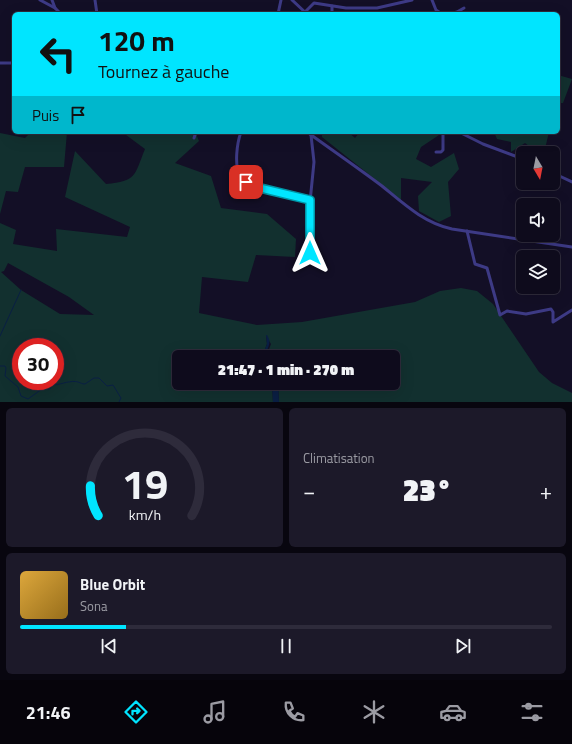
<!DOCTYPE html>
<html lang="fr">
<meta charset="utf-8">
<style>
:root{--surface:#0e0b1c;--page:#1c1929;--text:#f1f3f6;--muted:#9b9ba3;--line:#2e2b3b;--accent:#00e5ff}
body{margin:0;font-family:"Titillium Web",sans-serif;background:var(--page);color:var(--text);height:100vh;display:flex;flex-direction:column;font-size:15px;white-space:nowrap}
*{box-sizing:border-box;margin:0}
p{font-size:13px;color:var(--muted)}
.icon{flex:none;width:22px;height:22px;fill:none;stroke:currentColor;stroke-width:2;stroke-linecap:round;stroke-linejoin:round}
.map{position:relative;height:402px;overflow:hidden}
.details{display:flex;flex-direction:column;gap:6px;padding:6px;background:#08060f;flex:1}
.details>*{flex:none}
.hud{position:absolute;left:12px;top:12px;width:548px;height:122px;border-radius:6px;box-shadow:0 4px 16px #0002,0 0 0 1px var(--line);background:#00e5ff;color:#111;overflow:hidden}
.needle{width:26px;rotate:170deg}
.fabs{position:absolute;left:516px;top:146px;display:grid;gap:8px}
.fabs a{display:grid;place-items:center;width:44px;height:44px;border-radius:6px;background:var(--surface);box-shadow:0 4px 16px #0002,0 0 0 1px var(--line);font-size:20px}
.speed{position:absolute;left:12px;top:338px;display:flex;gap:8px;font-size:20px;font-weight:700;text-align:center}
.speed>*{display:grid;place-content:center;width:52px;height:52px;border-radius:50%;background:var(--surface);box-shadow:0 4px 16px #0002,0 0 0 1px var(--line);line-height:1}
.speed .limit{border:6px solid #d22;background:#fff;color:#111}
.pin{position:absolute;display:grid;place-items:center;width:34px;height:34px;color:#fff;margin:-17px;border-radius:8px;box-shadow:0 2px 6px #0006}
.me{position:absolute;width:44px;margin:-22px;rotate:0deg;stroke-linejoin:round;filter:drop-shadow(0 0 3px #0008)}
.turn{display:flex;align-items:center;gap:14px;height:84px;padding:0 20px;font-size:18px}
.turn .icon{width:52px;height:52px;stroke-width:2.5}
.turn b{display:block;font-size:28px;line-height:34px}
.then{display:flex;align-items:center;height:38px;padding:0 20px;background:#0003;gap:8px;font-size:15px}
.big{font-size:30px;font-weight:800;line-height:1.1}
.details .card{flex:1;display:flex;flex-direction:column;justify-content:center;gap:6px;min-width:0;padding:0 14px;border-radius:6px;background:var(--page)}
.details .dial{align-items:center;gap:0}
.dial svg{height:104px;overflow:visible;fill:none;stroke:var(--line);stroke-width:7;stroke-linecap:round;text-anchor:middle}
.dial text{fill:var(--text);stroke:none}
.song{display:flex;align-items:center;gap:12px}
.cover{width:48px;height:48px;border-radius:6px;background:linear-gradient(135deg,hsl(40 70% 55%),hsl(40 70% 35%))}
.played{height:4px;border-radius:2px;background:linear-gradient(90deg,var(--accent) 20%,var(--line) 20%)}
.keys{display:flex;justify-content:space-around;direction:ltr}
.heat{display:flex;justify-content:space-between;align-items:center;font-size:22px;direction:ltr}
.details .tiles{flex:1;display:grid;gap:6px;grid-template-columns:1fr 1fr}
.card:last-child{grid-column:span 2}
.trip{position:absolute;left:172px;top:350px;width:228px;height:40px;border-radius:6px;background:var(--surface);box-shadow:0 4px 16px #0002,0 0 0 1px var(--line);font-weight:800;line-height:40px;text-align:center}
.tabs{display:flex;height:64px;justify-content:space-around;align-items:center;background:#06040b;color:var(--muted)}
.tabs .icon{width:28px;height:28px}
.tabs .current{color:var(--accent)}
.tabs b{font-size:18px;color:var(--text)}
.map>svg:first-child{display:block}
.green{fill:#12302f;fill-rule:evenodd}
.water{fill:#0a1f44}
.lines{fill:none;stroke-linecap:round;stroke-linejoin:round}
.stream{stroke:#0a1f44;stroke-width:1}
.minor{stroke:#3d3a85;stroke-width:3}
.route-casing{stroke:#0095a6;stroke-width:10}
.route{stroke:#00e5ff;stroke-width:7}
</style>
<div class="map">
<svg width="572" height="402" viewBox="0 0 572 402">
<rect width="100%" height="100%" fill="#130f26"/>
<g class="green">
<polygon points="558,75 572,79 563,103 558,103"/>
<polygon points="31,132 67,132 64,167 25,167 18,192 6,191 0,214 0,133 25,138"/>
<path d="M122,132H195L199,141L175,163L211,176L221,208L267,214L296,239L295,257L256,255L248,282L202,277L199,313L257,325L302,322L415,302L440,291L461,288L477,291L493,304L539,372L552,383L572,393V402H279L278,383H393V357H266L271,344L266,336L267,344L262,357H179V383H272L273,402H0V223L16,230L13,244L57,251L56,229L127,237L130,227L65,197L75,151L106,184C137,181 134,176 145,149ZM8,263L69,297L94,315L60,314L21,290L1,272L4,271ZM21,347H55V381H21Z"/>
<polygon points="322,132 348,132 355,138 360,132 440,132 439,135 421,147 416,159 431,167 454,153 459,169 448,182 451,216 439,222 419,211 418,196 432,182 401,178 401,200 322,137"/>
<polygon points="494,132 549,132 544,153 538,153 525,143 511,152 511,142 497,139"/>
</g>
<g class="water">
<path d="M266,335H267C273,344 266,348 266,357H262L267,344Z"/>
<polygon points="272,383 278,383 279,402 273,402"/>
</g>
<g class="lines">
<g class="stream">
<polyline points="0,336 21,290"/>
<path d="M0,366H5L6,368L5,376L18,387L21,396L28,399L42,389H50L53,384L55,385C62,384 71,380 78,382C81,383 82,384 85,384L94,378H99L107,386L113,385L121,398L119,402"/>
</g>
<g class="minor">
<polyline points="40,0 55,8 61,14"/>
<polyline points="52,0 55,8"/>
<polyline points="95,0 97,14"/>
<polyline points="292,0 307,14"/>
<polyline points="432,0 436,10 442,14"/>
<polyline points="305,12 314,3 346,8 377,8 412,0"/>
<polyline points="278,14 281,0"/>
<polyline points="332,14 332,6"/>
<polyline points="450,14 457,12 464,8"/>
<polyline points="0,63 14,63"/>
<path d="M241,132C237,143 234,165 240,176C243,180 248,183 252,186L310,200"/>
<path d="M307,132C332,150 358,168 382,186C404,204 424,223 452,229L572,247"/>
<polyline points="459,132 483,144 523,159"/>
<polyline points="194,138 196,132"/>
<polyline points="436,152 441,152 443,150 443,132"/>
<polyline points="553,173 572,182"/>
<polyline points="467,231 475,264 487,268 500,315 507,311 526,314 551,309 553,312 553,322 572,310"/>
<polyline points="310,253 309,212 314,162 311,135"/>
</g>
</g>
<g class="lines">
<defs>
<polyline id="route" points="246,182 252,186 310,200 310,253"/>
</defs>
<use href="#route" class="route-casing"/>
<use href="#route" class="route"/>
</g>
</svg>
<div class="fabs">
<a><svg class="needle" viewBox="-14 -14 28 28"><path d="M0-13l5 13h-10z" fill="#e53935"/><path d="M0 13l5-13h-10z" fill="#9b9ba3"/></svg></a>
<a><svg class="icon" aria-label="sound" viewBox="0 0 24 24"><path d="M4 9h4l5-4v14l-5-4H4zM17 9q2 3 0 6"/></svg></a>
<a><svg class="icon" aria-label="layers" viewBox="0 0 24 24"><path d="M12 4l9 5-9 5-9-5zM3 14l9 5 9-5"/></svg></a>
</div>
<div class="speed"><div class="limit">30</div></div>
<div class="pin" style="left:246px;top:182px;background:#d93025"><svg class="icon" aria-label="arrive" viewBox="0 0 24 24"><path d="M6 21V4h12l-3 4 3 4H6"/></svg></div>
<svg class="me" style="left:310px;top:253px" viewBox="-20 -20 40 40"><path d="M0-17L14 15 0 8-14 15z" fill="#00e5ff" stroke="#fff" stroke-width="4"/></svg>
<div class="trip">21:47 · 1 min · 270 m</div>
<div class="hud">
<div class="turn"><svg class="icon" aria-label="left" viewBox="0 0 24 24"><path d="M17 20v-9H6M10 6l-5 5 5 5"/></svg><div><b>120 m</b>Tournez à gauche</div></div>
<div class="then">Puis<svg class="icon" aria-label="arrive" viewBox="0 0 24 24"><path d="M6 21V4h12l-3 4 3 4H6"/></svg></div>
</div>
</div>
<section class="details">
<div class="tiles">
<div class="card dial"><svg viewBox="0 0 100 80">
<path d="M14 69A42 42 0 1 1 86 69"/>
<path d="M14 69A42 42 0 0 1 8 46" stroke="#00e5ff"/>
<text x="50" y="56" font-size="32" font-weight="700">19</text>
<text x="50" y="72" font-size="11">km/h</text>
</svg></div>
<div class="card"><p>Climatisation</p>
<div class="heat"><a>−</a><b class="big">23°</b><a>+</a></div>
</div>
<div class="card">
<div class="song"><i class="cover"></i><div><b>Blue Orbit</b><p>Sona</p></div></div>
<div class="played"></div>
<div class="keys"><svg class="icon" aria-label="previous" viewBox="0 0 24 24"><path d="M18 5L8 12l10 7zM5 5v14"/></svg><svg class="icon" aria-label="pause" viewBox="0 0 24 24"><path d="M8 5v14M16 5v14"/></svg><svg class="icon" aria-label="next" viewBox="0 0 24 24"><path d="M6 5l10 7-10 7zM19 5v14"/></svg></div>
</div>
</div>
</section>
<nav class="tabs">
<b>21:46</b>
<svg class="icon current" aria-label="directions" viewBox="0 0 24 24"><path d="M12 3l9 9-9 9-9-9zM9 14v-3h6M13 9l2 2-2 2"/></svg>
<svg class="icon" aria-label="music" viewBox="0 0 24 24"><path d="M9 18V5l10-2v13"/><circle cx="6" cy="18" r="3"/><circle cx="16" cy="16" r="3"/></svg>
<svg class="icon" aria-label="phone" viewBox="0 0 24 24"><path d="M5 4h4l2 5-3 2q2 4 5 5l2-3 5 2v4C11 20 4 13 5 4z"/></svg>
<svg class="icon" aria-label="climate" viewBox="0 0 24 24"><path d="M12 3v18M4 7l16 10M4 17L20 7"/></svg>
<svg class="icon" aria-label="car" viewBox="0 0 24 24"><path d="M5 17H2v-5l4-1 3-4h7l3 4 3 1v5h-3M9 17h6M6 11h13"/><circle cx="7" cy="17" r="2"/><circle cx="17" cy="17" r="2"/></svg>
<svg class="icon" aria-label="filters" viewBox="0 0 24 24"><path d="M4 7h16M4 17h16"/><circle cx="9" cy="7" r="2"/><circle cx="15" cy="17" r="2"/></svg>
</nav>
